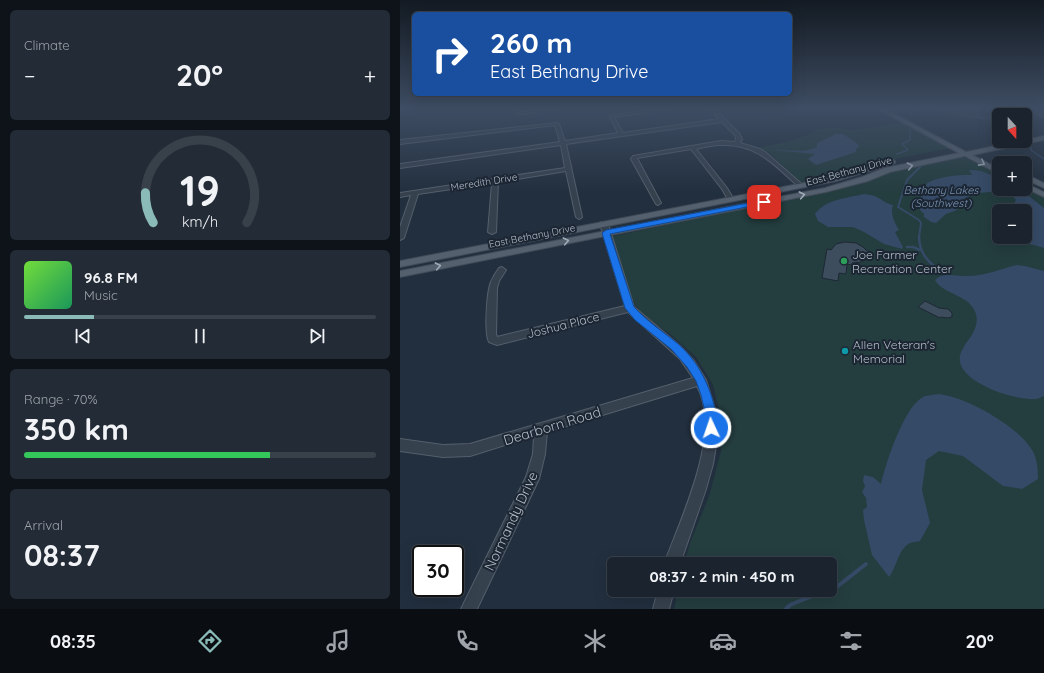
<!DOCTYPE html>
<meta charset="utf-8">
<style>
:root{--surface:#1a232e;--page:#232b36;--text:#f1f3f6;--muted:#9fa4aa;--line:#38404a;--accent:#8bbbb9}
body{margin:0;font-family:Quicksand,sans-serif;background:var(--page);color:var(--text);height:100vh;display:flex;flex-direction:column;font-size:15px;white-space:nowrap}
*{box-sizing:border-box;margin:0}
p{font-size:13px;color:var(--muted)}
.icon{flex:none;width:22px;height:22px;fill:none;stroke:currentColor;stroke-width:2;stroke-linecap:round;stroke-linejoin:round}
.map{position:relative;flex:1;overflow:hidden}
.panel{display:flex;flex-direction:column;gap:10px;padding:10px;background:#0e1319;width:400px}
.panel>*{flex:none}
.hud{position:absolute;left:12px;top:12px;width:380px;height:84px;border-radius:6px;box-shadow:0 4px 16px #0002,0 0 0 1px var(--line);background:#1a4fa0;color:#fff;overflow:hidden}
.needle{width:26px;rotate:159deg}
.controls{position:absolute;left:592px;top:108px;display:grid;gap:8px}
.controls a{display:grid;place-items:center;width:40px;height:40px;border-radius:6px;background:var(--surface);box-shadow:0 4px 16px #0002,0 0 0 1px var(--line);font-size:20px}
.speed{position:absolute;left:12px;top:545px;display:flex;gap:8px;font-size:20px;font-weight:700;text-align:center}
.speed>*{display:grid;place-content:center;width:52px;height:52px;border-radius:50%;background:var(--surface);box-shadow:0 4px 16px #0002,0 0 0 1px var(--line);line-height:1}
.speed .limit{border:2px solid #111;border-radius:6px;background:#fff;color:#111}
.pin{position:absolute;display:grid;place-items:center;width:34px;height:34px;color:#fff;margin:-17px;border-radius:8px;box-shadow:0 2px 6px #0006}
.me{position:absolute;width:44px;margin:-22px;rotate:357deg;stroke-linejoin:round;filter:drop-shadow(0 0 3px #0008)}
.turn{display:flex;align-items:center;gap:14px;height:84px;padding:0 12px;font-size:18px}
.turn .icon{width:52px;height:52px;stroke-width:2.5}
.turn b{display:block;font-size:28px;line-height:34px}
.big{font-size:30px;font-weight:700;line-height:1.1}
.panel .tile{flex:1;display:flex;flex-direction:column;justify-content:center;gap:6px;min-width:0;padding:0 14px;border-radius:6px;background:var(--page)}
.panel .dial{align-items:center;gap:0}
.dial svg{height:104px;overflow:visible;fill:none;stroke:var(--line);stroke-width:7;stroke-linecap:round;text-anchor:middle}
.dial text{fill:var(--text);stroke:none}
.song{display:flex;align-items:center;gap:12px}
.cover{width:48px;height:48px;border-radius:6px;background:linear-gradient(135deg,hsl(100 70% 55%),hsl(150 70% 35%))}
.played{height:4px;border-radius:2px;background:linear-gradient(90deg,var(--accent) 20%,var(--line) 20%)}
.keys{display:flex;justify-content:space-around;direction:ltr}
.heat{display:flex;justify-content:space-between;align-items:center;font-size:22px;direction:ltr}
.charge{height:6px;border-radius:3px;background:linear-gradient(90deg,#34c759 70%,var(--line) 0)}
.trip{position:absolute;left:207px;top:557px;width:230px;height:40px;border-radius:6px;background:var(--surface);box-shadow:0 4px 16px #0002,0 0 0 1px var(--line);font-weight:700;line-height:40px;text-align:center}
.menu{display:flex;height:64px;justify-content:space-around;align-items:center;background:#0a0e12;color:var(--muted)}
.menu .icon{width:28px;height:28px}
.menu .selected{color:var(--accent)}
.menu b{font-size:18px;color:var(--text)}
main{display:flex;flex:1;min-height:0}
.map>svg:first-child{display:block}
.green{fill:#243d3f;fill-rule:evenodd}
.water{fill:#354a66}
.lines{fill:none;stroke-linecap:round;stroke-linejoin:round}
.stream-far3{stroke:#354a66;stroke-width:1.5}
.stream-far2{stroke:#354a66;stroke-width:2}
.stream-far1{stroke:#354a66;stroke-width:2.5}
.stream{stroke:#354a66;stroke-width:4}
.building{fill:#3e4d5e;stroke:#1e2835}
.minor-casing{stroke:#555f6c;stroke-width:2}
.major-casing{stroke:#404a57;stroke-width:2}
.minor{fill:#36414e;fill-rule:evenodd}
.major{fill:#54606e;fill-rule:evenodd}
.oneway{stroke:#9faab7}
.route{fill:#1a73e8;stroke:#114b97}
.leisure-dot{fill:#2e9e5b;stroke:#1c2633;stroke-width:1.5}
.culture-dot{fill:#0f9aa8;stroke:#1c2633;stroke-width:1.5}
.labels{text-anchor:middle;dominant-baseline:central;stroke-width:4;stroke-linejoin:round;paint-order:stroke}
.far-street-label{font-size:10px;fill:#b2bcc9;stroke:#1c2633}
.far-water-label{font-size:11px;font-style:italic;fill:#7892b2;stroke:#1c2633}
.poi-label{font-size:12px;fill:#b2bcc9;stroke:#1c2633;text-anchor:start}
.street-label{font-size:12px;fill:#b2bcc9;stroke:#1c2633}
.near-street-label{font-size:14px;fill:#b2bcc9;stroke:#1c2633}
</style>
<main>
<section class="panel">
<div class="tile"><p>Climate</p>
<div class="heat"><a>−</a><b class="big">20°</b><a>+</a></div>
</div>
<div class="tile dial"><svg viewBox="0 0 100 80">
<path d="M14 69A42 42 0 1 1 86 69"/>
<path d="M14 69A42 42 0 0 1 8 46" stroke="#8bbbb9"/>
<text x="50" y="56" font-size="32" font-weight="700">19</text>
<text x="50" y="72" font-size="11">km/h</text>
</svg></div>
<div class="tile">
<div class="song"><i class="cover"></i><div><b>96.8 FM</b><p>Music</p></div></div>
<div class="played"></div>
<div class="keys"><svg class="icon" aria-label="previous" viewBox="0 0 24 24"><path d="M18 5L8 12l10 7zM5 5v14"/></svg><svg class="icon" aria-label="pause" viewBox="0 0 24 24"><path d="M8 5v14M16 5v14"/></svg><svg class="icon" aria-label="next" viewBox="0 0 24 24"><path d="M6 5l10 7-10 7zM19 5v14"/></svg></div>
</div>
<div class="tile"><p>Range · 70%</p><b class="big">350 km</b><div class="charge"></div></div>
<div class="tile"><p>Arrival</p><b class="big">08:37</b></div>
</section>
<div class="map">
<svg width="644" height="609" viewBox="0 0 644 609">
<rect width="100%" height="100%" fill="#222f3e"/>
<g class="green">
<path d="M533,108H556L558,110L599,118V126C586,117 568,120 553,116C547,114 540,110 533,108Z"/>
<polygon points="503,122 550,148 486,161 441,175 407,183 402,183 368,152 358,148 390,141 416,132 413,130 432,127 453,130"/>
<path d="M561,157L569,159L599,174V189L625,188L644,198V609H274L278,590H430V564H284L290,543L309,496L321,451L320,414L313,385L296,357L270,334L245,317L236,306L230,294L213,239L214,236L438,189L496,171ZM599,211H625V237H599Z"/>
</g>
<g class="water">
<path d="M436,134H443L458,144L459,147L456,149V152L416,165L408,159L415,154L373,150C387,149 404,154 417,147V143Z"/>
<path d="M571,170L581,171L599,178V189H620L644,208V248L626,243L615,237H625V211H601L612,206L616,200C606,186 562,192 555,207L557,210L546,214L536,223L531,222L524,217V214L520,210V199L527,183C541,176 555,175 571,175L572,174L569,171Z"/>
<path d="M464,194C481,195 480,202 493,205C490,213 494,222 499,230L495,232L503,247L502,249L484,244L464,232L453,227H428L418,221L415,214C426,199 447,198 464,194Z"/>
<path d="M617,265L625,266L644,271V396C641,397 638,399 636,399C616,401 564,384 560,362C557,345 581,335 576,314C570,294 543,295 535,280C543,271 558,277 568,276C585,276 600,269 617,265Z"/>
<path d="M539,394C566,397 614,424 630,447C637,456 638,467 638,479L622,489L603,486L563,456L539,451L526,460L522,490L530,523L520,541C517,542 512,542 510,543C498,549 497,567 489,577L472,555L464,520L463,510L467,507L466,498L462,492L465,486L463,481L464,475L473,477L481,484C486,462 504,407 523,397C527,395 534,395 539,394Z"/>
</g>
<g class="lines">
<g class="stream-far3">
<polyline points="539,108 554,114 599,120"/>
<polyline points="510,114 515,109 523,108"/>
<polyline points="630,146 632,151 644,159"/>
<polyline points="497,154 508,150 502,144 510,140 510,129"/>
</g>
<polyline class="stream-far2" points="519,237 521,223 519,220 498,207 507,180 520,167"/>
<g class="stream-far1">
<path d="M519,236C519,254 529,263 543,273"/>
<polyline points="507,247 513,247 520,250"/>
</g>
<g class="stream">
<polyline points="430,589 438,586 466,564"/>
<polyline points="386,609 390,605 427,590"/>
</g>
</g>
<g class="building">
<polygon points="445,242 456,243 463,247 468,252 468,258 461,262 452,263 452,265 447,264 446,274 439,273 438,281 422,278 427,249 431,250 436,244"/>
<polygon points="525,301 539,308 548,309 552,313 552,317 547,318 541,317 540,318 518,307"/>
</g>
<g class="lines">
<defs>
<g id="minor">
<polygon points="114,108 118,108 119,111 121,112 154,108 165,108 121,114 115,113"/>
<path d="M265,108H275L214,117L223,133L319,119L309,108H313L339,133L342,139L340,143L360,149L365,152L404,186L399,187C375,166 357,143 321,145C313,145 304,147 296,149L327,188L334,200L333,201H329L322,189L291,149L237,158L261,203L258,205L256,204L231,159L233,156L321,141L335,142L336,139L335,135L322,122L166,144L182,217L181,218L179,219L176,217L166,171L98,182L96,232L92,234L88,232L92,183L18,194L4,238L0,240V227L11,195L0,197V193L165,168L161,145L0,168V164L160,142L155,125L0,144V140L157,123L159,124L165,141L218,133L210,117L211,115Z"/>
<polygon points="624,108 629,108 644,114 644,117"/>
<path d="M201,222H207L208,224L234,307L280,346L294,361L306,380L316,413L317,439L313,464L306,489L280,564H264C281,518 323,433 297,386L147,432L145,454L139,479L77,609H61L126,477L133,454L134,436L70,456L43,457L0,451V439L43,445L70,444L293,378L280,359L228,312L97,345L89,342C84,333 87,291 91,282C93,277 96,272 99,268L102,267L106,270L99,281L97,288L96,334L97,337L225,306L200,224Z"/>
<polygon points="258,590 274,590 269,609 253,609"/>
</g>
<g id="major">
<polygon points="476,108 483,108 566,152 644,136 644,140 572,155 599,169 599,174 565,156 490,172 468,181 426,192 0,277 0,271 425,188 462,177 485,168 559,153"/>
<polygon points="493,160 495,161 495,163 436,181 0,267 0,261 435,177"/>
<polygon points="625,174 644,183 644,188 625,179"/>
<polygon points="625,183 644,192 644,197 625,188"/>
</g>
</defs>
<use href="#minor" class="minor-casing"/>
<use href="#major" class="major-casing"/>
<use href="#minor" class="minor"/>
<use href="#major" class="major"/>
</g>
<defs><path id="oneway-chevron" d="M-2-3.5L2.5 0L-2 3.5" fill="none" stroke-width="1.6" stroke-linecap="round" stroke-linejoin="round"/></defs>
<g class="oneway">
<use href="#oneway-chevron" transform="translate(582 163) rotate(28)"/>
<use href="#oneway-chevron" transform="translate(510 166) rotate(-13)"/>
<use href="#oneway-chevron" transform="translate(402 195) rotate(-11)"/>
<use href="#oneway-chevron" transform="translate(166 241) rotate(-11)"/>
<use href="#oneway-chevron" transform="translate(38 266) rotate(-11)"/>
</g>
<linearGradient id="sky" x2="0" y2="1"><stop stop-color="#131a22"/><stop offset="0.56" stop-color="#3e4d63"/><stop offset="1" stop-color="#3e4d63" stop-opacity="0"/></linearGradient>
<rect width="644" height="193" fill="url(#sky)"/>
<path class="route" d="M364,200L368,202L367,203L210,234L234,307C247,321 262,331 277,343C296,359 308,381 314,405C317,414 319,423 315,432L311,434L307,432L305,428L306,416L301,395L296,381L287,367L271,349L235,320L225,308L202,233L206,230Z"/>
<circle class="leisure-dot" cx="444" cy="261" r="4"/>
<circle class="culture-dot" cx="445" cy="351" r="4"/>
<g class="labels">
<g class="far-street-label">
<text transform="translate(449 171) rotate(-15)">East Bethany Drive</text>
<text transform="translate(84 182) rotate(-9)">Meredith Drive</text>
<text transform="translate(132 236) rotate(-11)">East Bethany Drive</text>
</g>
<g class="far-water-label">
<text x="541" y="190">Bethany Lakes<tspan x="541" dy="13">(Southwest)</tspan></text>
</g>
<g class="poi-label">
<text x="452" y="254">Joe Farmer<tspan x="452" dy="14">Recreation Center</tspan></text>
<text x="453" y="344">Allen Veteran's<tspan x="453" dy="14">Memorial</tspan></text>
</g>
<g class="street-label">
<text transform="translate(163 325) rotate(-14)">Joshua Place</text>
</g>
<g class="near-street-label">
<text transform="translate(152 426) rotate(-17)">Dearborn Road</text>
<text transform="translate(111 521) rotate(-65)">Normandy Drive</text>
</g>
</g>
</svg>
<div class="controls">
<a><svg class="needle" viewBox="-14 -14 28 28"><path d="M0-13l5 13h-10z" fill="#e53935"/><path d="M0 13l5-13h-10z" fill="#9fa4aa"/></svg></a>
<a>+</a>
<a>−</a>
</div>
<div class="speed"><div class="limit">30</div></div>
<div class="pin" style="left:364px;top:202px;background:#d93025"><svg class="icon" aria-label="arrive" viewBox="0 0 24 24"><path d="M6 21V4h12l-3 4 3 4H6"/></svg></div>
<svg class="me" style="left:311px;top:428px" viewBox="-20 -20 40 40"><circle r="17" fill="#1a73e8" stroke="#fff" stroke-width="3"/><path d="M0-11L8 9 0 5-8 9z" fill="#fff"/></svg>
<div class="trip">08:37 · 2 min · 450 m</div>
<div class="hud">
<div class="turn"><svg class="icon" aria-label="right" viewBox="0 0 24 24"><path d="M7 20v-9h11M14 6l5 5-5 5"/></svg><div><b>260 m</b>East Bethany Drive</div></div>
</div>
</div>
</main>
<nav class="menu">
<b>08:35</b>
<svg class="icon selected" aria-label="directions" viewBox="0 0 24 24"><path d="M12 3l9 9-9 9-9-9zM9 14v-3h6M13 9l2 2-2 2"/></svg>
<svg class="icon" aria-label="music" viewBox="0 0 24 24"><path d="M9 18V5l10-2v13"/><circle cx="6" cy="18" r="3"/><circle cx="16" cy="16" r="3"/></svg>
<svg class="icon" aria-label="phone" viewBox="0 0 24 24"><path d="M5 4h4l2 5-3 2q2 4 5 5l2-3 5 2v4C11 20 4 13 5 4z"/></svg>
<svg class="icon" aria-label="climate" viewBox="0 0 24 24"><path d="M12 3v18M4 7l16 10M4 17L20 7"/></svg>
<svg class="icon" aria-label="car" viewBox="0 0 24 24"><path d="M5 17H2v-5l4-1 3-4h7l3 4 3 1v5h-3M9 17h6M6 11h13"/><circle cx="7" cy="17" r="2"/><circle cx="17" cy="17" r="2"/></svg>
<svg class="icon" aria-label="filters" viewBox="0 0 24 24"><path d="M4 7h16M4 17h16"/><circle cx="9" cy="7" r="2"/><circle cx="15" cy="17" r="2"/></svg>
<b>20°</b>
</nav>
